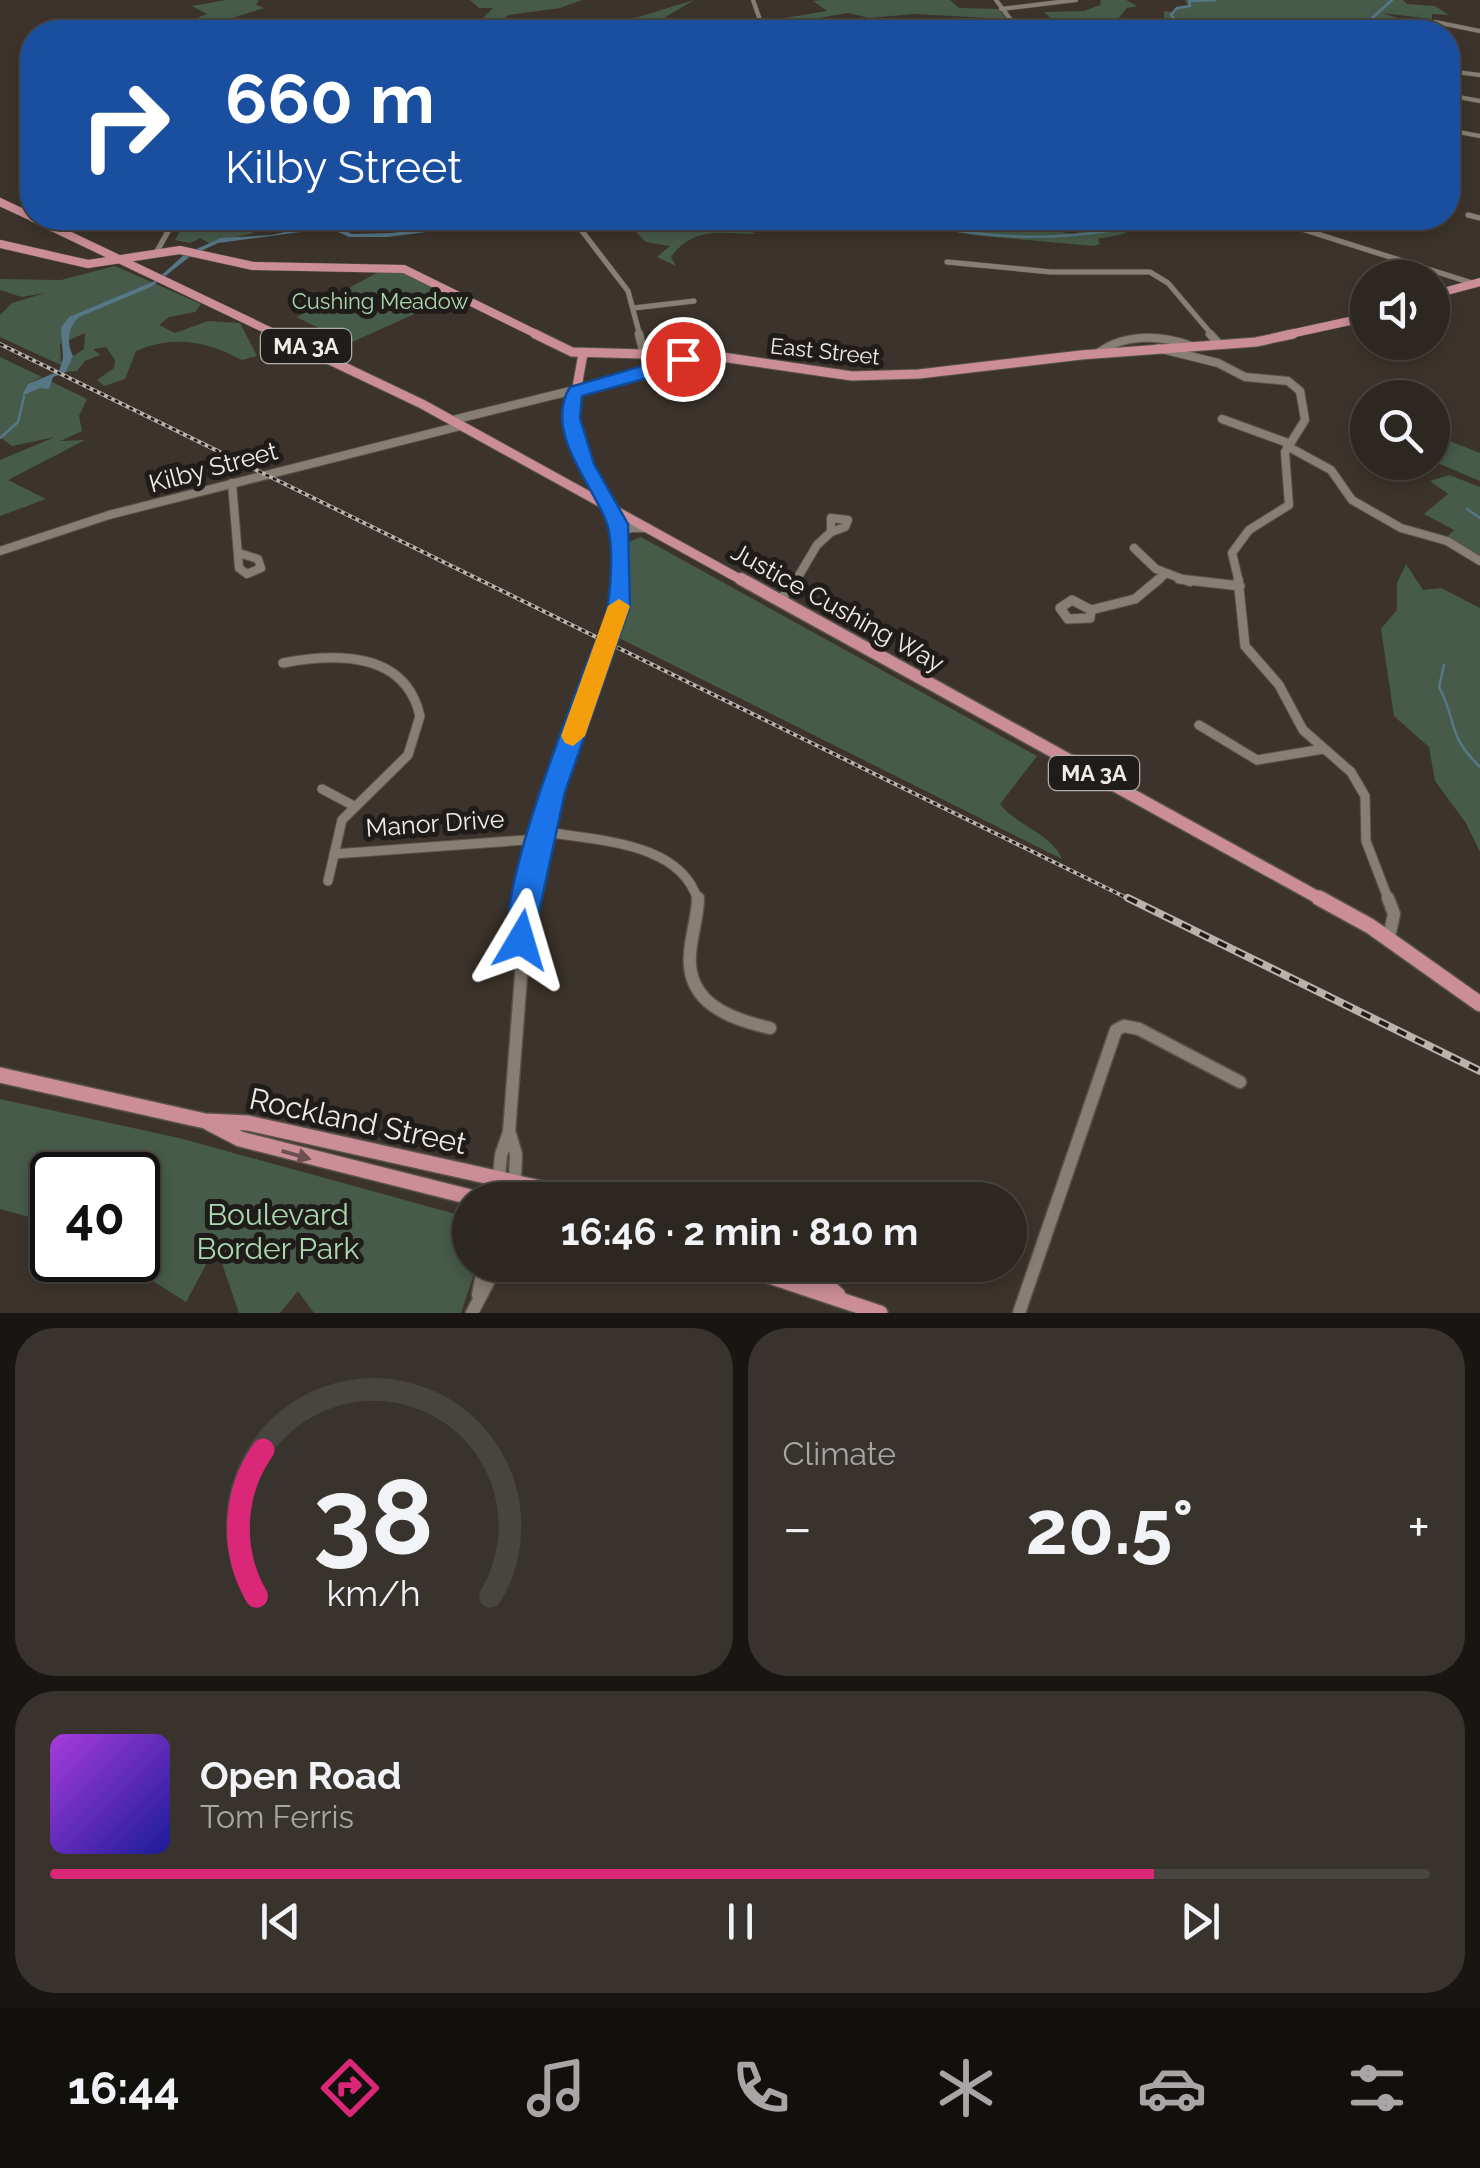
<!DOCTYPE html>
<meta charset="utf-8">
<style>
:root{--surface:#2d2721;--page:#39332e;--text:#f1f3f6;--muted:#a7a5a5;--line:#48443f;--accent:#db2777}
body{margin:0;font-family:Raleway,sans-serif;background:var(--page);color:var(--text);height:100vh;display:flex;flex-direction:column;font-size:38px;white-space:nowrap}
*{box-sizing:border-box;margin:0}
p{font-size:32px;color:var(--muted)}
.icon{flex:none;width:55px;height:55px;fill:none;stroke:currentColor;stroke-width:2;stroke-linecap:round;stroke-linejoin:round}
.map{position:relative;height:1313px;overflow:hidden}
.details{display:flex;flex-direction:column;gap:15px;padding:15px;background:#191512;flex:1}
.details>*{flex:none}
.guide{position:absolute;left:20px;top:20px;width:1440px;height:210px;border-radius:40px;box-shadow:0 5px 15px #0003,0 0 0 2px var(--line);background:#1a4fa0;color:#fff;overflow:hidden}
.controls{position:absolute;left:1350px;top:260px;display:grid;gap:20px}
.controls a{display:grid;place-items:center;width:100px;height:100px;border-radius:50%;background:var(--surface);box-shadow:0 5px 15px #0003,0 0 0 2px var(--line);font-size:50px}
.speed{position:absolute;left:30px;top:1152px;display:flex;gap:20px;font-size:50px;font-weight:700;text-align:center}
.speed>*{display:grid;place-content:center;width:130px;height:130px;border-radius:50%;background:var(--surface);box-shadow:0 5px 15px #0003,0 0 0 2px var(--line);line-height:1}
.speed .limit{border:5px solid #111;border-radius:15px;background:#fff;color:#111}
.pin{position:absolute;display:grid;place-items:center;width:85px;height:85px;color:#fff;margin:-42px;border:5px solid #fff;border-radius:50%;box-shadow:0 2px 10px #0007}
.me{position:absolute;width:110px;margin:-55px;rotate:7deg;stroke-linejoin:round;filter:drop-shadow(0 0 8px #0008)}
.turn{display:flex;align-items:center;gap:35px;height:210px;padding:0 40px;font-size:45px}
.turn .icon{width:130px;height:130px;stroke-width:2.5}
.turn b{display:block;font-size:70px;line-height:85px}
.big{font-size:75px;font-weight:700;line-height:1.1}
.details .card{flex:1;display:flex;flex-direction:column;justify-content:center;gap:15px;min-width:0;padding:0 35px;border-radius:40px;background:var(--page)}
.details .dial{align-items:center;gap:0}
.dial svg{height:260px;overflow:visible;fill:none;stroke:var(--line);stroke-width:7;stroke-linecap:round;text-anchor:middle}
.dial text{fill:var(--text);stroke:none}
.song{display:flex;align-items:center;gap:30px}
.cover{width:120px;height:120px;border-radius:15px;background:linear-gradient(135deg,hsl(280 70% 55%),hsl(240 70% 35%))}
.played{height:10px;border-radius:5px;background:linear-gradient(90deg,var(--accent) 80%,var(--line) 80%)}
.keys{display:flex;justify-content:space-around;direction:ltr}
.heat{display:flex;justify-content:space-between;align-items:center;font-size:55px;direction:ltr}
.details .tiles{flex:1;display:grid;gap:15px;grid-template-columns:1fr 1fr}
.card:last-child{grid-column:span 2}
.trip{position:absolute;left:452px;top:1182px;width:575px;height:100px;border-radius:50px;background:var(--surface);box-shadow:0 5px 15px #0003,0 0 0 2px var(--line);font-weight:700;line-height:100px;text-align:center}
.tabs{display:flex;height:160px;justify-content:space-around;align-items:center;background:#12100d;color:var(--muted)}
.tabs .icon{width:70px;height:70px}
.tabs .selected{color:var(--accent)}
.tabs b{font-size:45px;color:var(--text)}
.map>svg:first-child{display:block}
.green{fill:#475b4a}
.water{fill:#577786}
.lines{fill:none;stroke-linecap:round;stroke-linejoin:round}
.stream{stroke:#577786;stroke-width:2.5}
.minor-far4-casing{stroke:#58524a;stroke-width:5}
.minor-far3-casing{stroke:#58524a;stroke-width:6}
.minor-far2-casing{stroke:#58524a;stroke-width:10}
.minor-far1-casing{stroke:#58524a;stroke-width:11}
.minor-casing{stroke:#58524a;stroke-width:15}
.major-far3-casing{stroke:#58524a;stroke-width:9}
.major-far2-casing{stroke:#58524a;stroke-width:11}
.major-far1-casing{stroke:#58524a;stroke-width:15}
.major-casing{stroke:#58524a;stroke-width:18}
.minor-far4{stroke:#877e74;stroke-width:4}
.minor-far3{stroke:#877e74;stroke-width:5}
.minor-far2{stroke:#877e74;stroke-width:8}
.minor-far1{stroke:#877e74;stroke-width:9}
.minor{stroke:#877e74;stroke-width:12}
.major-far3{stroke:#cb8e98;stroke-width:8}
.major-far2{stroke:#cb8e98;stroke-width:9}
.major-far1{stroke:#cb8e98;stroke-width:12}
.major{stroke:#cb8e98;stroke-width:15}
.rail-far1-casing{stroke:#b9b3ac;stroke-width:4}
.rail-casing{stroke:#b9b3ac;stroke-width:8}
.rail-far1{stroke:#201c19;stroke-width:2.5;stroke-dasharray:4;stroke-linecap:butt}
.rail{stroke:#201c19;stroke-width:4;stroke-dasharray:10;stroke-linecap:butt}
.oneway{fill:#6d4f52}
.route{fill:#1a73e8;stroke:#114b97;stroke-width:2.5}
.slow{fill:#f59e0b}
.labels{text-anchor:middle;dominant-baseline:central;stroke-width:10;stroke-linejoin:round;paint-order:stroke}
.far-park-label{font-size:22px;fill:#aad9b1;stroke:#201c19}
.shield{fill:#201c19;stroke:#b2ada8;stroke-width:2.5}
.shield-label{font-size:22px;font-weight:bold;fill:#f0ebe5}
.far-street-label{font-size:22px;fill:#f0ebe5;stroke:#201c19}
.street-label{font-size:25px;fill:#f0ebe5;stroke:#201c19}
.near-street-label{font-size:30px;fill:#f0ebe5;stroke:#201c19}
.near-park-label{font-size:30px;fill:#aad9b1;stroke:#201c19}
</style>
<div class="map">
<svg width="1480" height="1313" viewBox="0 0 1480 1313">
<rect width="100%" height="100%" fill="#3c342c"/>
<g class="green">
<polygon points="226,0 259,0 256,5 264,8 223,21 182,24 207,14 192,6"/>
<polygon points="470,0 582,0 560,8 509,15 488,28 490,32 477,32 479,28 474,27 493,8 479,8"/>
<polygon points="694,0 657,22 659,29 654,32 609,32 622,22"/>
<polygon points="822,0 950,0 959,8 999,9 1007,19 914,14 869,18 848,13 778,25 766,21 827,11 813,1"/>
<path d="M1101,0H1126L1137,6L1127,8L1117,20L1120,24C1091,27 1070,39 1044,12L1084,11L1100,5Z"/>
<polygon points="1185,0 1403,0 1407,4 1435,6 1449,15 1432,14 1432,19 1382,13 1419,25 1419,30 1427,32 1405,32 1365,21 1329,32 1127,27 1152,25 1164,17 1164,11 1175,13 1178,7 1189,6"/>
<polygon points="178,218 240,218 252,224 244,229 254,233 209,243 200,238 190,243 175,240 181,229"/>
<path d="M895,218C945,217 990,223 1039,226C1054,227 1062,236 1078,233L1084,226L1134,227L1123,234L1098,239L1100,244L1094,246L971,235Z"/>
<path d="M633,219L755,218L745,229L756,234C722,233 693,226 671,257L676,266L657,257L670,246L646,242L637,233Z"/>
<path d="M115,266L201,304L195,312L169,317L159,325L175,333L208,321L240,323L257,356L242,360C207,341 173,335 136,351L125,379L104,386L97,380L114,368L115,360L106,347L93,349L100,355L85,361L77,371L66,372L73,356L84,349L85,333L60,344L61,365L0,337V315L12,303L45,293L22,297L0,290V279L61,280Z"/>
<polygon points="382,270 408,274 452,297 350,343 296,317"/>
<polygon points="0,357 42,377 28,384 43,387 52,382 87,399 79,416 82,431 60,441 85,440 8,480 46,499 0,516 0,460 55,437 12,446 0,437"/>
<polygon points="1432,434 1480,453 1480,481 1433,461"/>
<polygon points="1449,475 1480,487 1480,555 1447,537 1454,530 1424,514 1448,494 1430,481"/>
<path d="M641,537L1037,756L1000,804C1017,826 1052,834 1062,859L619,638L627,613L623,544Z"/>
<polygon points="1406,564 1423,590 1441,588 1480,608 1480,852 1466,823 1435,781 1429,747 1394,716 1381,629 1397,610 1397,583"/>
<polygon points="0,1099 179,1138 470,1218 470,1265 477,1265 461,1313 314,1313 298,1291 280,1313 239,1313 216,1246 186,1302 120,1260 138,1260 138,1175 52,1175 52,1223 0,1209"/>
</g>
<path class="water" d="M464,218H483L450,229L388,237H349L325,226L308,231L218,243L192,255L151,287L79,317C68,327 66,343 73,356L66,372L53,377L49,389L40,388L22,396L28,384L59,371L63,358L61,328L69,317L155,281L185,254L221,238L271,235L327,223L352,234L392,233L449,225Z"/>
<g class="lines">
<g class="stream">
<polyline points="1215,0 1189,1 1190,6 1177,8 1171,15 1178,23 1225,32"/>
<polyline points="1326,32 1370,20 1392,0"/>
<path d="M897,218C989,243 1077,243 1169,218"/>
<polyline points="0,438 18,422 24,397"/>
<polyline points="1467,509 1480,518"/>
<path d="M1444,665L1439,687C1459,725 1445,732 1480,767"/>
</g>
<defs>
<g id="minor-far4">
<polyline points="753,0 760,20 786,32"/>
<polyline points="996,0 1020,32"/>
<polyline points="1001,9 1076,0"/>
<polyline points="1435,22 1480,31"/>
<polyline points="1448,71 1480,75"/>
<polyline points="1448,95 1480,101"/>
<polyline points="1448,130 1480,136"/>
</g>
<g id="minor-far3">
<polyline points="1468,215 1480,218"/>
<polyline points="156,218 171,226 156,253"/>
<polyline points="572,218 628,291 640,336"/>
<polyline points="1267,218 1472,283"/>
<polyline points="947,262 1051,272 1150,272 1168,283 1213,336"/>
<polyline points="634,308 694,301"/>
</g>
<g id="minor-far2">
<polyline points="639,334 644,354"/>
<polyline points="1210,334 1219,344"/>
<polyline points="1158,348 1218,363 1245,377 1288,381 1300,391 1305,420 1285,452 1289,505 1249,530 1232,553 1239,582"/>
<path d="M1098,353C1125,333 1161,335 1191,346"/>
<polyline points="1222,419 1288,443"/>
<polyline points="453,420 667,367 680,362 684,354"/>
<polyline points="1287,446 1331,470 1352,500 1401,528 1447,541 1480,561"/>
<polyline points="232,483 239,568 247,574 261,568 258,559 239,553"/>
<polyline points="612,508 618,525 618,582"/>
<polygon points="831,518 848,520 845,527 831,532"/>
<polyline points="618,535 630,528 648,528"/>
<polyline points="1134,548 1156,569 1190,582"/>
<polyline points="0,551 109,515 460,426"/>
<polyline points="795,582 817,545 831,532"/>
<polyline points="1156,582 1164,575"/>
</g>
<g id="minor-far1">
<polyline points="1179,579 1240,586"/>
<polyline points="1238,579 1245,646 1279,685 1303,730 1351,772 1365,796 1366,841 1389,901"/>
<polygon points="1072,600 1091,610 1090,618 1068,619 1060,608"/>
<polyline points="780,601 796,579"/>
<polyline points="1091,610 1135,599 1159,579"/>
<path d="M283,663C336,653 405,651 420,716L408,755L342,820L328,881"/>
<polyline points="1199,725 1257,760 1323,749"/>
<polyline points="322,789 354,806"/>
<path d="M541,831C593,841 681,840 698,901"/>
<polyline points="334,854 539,839"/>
<polyline points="527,901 553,791 618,615 618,579"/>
</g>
<g id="minor">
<path d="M698,898C698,917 691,935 690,954C686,1003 730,1019 770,1028"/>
<polyline points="1388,898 1394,914 1389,937"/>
<polyline points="510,1134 516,1154 514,1200"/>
<polyline points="497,1200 501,1155 509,1132 527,898"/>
<polyline points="478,1295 484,1265"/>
<polyline points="472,1313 497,1265"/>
<polyline points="1019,1313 1116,1030 1124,1026 1139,1029 1240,1082"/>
</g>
<g id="major-far3">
<polyline points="0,202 32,217"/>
<polyline points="33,218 280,336"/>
<polyline points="0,244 88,264 180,250 253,266 404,269 540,336"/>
<polyline points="1432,295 1480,282"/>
<polyline points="1281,336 1368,317"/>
</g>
<g id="major-far2">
<polyline points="275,334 422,404 745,582"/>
<polyline points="535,334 572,352 715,356 852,376 919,374 1081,355 1256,342 1293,334"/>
<path d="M583,354C569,428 568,439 609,504"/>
</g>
<polyline id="major-far1" points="741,579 1324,901"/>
<g id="major">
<polyline points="1319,898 1370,926 1480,1004"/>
<polyline points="0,1075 205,1121 248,1123 594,1200"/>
<polyline points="209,1123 240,1139 482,1200"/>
<polyline points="736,1265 880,1313"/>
<polyline points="790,1265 818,1277 838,1295"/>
</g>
</defs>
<use href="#minor-far4" class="minor-far4-casing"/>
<use href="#minor-far3" class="minor-far3-casing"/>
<use href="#minor-far2" class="minor-far2-casing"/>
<use href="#minor-far1" class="minor-far1-casing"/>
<use href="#minor" class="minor-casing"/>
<use href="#major-far3" class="major-far3-casing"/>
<use href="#major-far2" class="major-far2-casing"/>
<use href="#major-far1" class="major-far1-casing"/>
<use href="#major" class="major-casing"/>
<use href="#minor-far4" class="minor-far4"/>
<use href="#minor-far3" class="minor-far3"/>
<use href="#minor-far2" class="minor-far2"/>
<use href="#minor-far1" class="minor-far1"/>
<use href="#minor" class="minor"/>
<use href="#major-far3" class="major-far3"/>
<use href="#major-far2" class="major-far2"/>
<use href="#major-far1" class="major-far1"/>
<use href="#major" class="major"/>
<defs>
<polyline id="rail-far1" points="0,344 1133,901"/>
<polyline id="rail" points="1128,898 1480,1071"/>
</defs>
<use href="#rail-far1" class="rail-far1-casing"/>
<use href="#rail" class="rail-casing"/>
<use href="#rail-far1" class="rail-far1"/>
<use href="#rail" class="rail"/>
</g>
<defs><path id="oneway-solid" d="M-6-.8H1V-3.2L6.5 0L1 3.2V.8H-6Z" transform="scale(2.5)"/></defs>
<use class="oneway" href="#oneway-solid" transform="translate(296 1155) rotate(16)"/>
<path class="route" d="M683,354L692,359L673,371L582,396L580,418L594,464L628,524L630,606L565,792L531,949L521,953L511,949C491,905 568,714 587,663C594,645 605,624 608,605C611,584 614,541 606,521C591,482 543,431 570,387Z"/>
<polygon class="slow" points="619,599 630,606 585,736 573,746 565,743 561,736 608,606"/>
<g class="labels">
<g class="far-park-label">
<text x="380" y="301">Cushing Meadow</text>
</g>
<g class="shield">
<rect x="261" y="329" width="90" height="34" rx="8"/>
<rect x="1049" y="756" width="90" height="34" rx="8"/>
</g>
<g class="shield-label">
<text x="306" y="346">MA 3A</text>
<text x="1094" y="773">MA 3A</text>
</g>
<g class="far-street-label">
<text transform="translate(825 351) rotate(6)">East Street</text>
</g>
<g class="street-label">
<text transform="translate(213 467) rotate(-15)">Kilby Street</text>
<text transform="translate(838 607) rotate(29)">Justice Cushing Way</text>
<text transform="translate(435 823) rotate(-4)">Manor Drive</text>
</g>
<g class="near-street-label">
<text transform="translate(358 1121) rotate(12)">Rockland Street</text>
</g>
<g class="near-park-label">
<text x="278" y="1214">Boulevard<tspan x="278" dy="34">Border Park</tspan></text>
</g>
</g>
</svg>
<div class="controls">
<a><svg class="icon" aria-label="sound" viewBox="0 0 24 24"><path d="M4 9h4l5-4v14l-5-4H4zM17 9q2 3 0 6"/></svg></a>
<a><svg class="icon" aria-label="search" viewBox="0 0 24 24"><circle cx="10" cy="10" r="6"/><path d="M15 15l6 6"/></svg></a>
</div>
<div class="speed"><div class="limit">40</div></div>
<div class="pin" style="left:683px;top:359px;background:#d93025"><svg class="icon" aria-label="arrive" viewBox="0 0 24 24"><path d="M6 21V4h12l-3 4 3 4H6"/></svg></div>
<svg class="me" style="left:521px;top:940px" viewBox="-20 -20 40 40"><path d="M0-17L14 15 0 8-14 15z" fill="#1a73e8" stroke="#fff" stroke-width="4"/></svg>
<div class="trip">16:46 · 2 min · 810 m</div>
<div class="guide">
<div class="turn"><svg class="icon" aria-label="right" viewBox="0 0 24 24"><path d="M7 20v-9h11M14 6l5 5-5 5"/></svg><div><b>660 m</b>Kilby Street</div></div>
</div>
</div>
<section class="details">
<div class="tiles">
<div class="card dial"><svg viewBox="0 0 100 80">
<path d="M14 69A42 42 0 1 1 86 69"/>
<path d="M14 69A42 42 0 0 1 16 24" stroke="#db2777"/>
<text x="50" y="56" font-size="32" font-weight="700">38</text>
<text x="50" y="72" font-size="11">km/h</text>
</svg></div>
<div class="card"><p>Climate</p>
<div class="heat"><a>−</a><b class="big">20.5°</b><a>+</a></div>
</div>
<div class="card">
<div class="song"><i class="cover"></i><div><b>Open Road</b><p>Tom Ferris</p></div></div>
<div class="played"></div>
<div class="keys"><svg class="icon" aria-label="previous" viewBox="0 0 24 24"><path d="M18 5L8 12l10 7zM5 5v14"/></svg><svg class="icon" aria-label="pause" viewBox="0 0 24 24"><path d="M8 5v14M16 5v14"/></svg><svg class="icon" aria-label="next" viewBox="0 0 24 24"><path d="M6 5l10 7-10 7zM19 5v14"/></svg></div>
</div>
</div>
</section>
<nav class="tabs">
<b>16:44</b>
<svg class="icon selected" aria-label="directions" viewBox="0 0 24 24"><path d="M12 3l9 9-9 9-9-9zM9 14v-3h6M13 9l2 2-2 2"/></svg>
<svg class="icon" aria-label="music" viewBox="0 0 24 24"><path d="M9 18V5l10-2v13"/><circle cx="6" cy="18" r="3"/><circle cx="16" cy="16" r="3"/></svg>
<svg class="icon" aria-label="phone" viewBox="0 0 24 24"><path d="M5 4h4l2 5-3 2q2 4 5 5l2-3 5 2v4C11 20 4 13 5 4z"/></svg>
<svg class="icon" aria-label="climate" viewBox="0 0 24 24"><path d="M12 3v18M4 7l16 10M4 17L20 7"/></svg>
<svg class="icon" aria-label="car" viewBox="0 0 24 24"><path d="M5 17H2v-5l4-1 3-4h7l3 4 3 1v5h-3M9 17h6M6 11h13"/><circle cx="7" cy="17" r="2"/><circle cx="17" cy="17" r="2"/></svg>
<svg class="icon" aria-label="filters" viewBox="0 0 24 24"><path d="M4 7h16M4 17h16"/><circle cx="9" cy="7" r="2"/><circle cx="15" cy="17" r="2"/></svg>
</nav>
